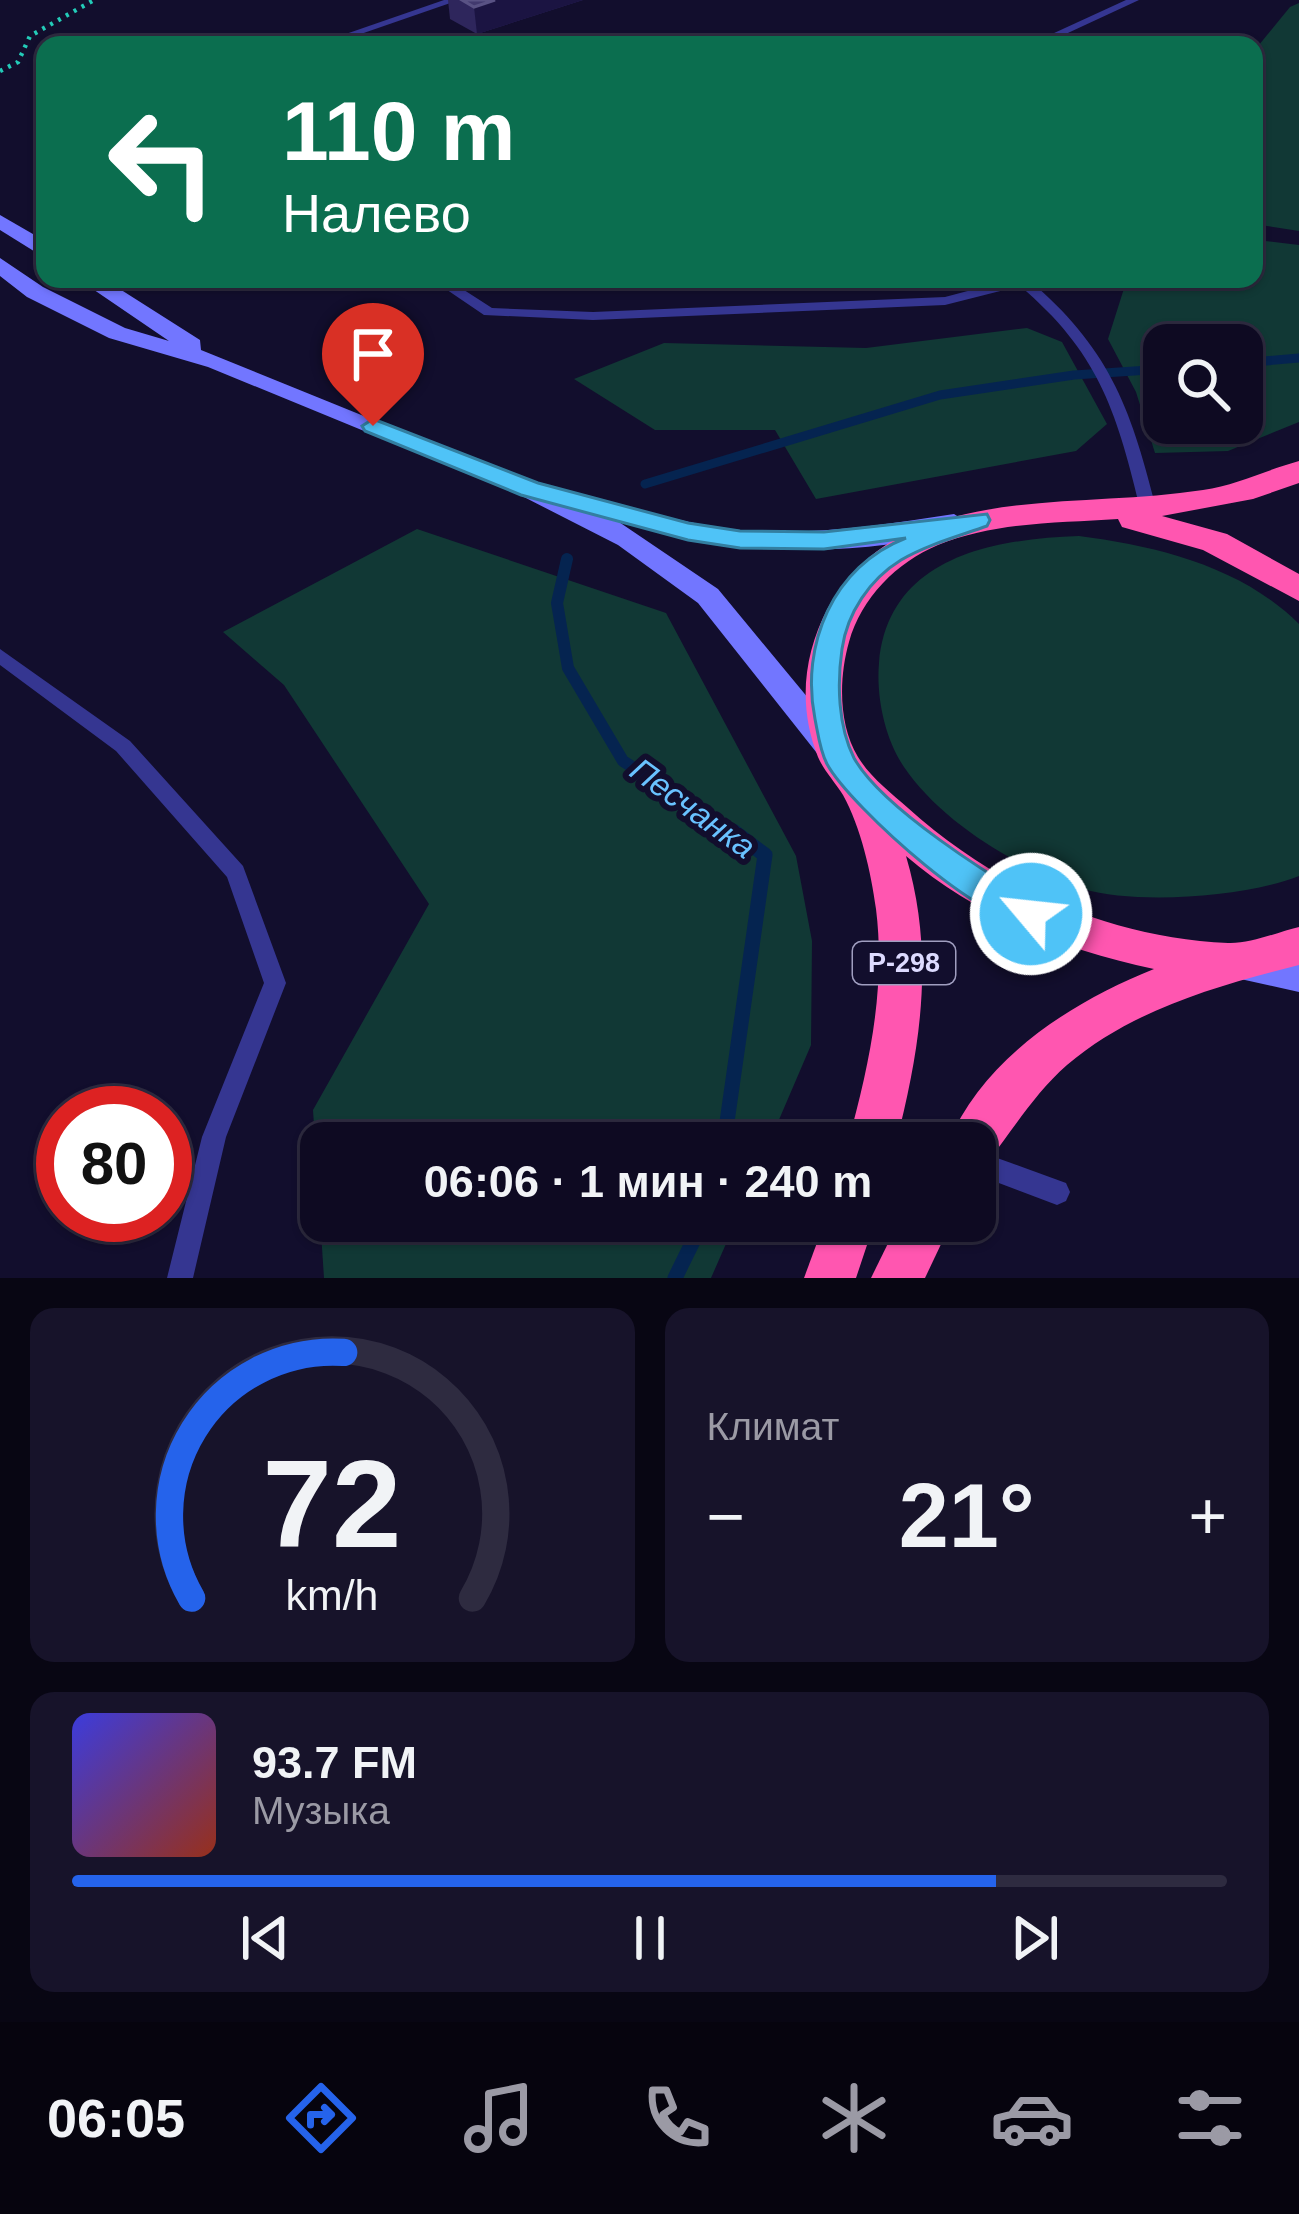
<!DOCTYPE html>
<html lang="ru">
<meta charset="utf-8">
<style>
:root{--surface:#0e0a22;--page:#17132a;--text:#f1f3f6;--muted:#9b9aa5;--line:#2e2b40;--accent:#2563eb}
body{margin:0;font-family:Arial,sans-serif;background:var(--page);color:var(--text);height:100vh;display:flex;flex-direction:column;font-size:45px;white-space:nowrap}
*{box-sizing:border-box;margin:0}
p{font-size:39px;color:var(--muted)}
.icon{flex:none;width:66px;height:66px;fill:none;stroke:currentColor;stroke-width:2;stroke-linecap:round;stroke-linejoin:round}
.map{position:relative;height:1278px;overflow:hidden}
.details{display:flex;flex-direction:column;gap:30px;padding:30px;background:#080613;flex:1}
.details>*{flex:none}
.guide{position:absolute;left:36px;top:36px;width:1227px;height:252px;border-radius:24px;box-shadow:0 3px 9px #0004,0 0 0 3px var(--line);background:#0b6e4f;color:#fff;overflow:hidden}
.buttons{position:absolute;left:1143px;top:324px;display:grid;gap:24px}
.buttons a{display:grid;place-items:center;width:120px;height:120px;border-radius:24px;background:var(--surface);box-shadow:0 3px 9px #0004,0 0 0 3px var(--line);font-size:60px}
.speed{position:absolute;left:36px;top:1086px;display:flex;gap:24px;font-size:60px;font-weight:700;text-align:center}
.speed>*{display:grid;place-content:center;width:156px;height:156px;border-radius:50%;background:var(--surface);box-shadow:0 3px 9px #0004,0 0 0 3px var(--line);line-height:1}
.speed .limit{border:18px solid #d22;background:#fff;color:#111}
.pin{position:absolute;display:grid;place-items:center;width:102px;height:102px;color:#fff;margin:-123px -51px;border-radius:50% 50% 50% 0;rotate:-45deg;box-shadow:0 0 12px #0007}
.pin .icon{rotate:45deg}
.me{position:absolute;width:132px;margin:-66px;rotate:298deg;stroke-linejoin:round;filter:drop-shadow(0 0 9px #0008)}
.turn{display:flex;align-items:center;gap:42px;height:252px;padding:0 48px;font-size:54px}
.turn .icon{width:156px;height:156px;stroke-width:2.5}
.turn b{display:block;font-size:84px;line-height:102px}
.big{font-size:90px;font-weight:700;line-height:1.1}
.details .tile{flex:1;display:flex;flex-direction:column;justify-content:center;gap:18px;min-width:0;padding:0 42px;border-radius:24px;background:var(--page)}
.details .dial{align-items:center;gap:0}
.dial svg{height:312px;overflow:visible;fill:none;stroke:var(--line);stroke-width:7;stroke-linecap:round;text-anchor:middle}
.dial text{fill:var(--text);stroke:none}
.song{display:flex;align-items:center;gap:36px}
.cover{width:144px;height:144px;border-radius:18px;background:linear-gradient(135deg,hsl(240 70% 55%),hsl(10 70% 35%))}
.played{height:12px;border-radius:6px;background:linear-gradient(90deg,var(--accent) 80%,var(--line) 80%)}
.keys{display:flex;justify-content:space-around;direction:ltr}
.heat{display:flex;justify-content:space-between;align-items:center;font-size:66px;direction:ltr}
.details .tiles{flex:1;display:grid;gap:30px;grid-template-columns:1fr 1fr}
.tile:last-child{grid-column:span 2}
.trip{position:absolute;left:300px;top:1122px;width:696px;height:120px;border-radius:24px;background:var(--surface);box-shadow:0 3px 9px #0004,0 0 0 3px var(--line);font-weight:700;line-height:120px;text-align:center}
.dock{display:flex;height:192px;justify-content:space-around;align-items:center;background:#06040e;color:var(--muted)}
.dock .icon{width:84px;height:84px}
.dock .current{color:var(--accent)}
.dock b{font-size:54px;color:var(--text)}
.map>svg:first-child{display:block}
.green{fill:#113835;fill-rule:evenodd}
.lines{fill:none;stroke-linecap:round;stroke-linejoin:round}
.stream-far2{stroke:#052450;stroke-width:9}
.stream-far1{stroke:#052450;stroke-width:12}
.stream{stroke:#052450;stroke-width:15}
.path{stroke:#23cbb8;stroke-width:4.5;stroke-dasharray:3 6;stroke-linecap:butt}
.lane{fill:#353691;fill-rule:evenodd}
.secondary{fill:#7276ff;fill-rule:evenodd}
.highway{fill:#ff56b0;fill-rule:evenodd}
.wall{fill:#2e265c}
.shaded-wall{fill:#1b1442}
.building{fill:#41396e;stroke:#595284;stroke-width:3}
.route{fill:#4fc3f7;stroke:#337fa1;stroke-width:3}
.labels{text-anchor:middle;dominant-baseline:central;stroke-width:12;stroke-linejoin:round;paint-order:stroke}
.shield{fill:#120e2d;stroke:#a09ec0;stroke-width:3}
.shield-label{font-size:27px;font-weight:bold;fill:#dddbff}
.water-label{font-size:33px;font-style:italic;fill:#69c2ff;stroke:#120e2d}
</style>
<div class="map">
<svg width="1299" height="1278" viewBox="0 0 1299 1278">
<rect width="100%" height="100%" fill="#120e2d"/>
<g class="green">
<polygon points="1299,3 1299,231 1254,224 1254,51 1290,7"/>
<path d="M1265,241L1299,245V422L1228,451L1155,453L1136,392L1108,339L1127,279H1254V243ZM1164,345H1242V423H1164Z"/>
<polygon points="1027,328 1062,342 1107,424 1076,451 816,499 775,430 655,430 574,379 664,343 866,348"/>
<polygon points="417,529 666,613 796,856 812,941 811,1045 769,1143 321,1143 321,1221 736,1221 711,1278 324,1278 313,1110 429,904 284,685 223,632"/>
<path d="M1079,536C1156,546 1241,566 1299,624V876C1246,897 1138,905 1083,889C1020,870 942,823 904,767C885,739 876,697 879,663C888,558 991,539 1079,536Z"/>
</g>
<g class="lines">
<g class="stream-far2">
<polyline points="1242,363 1299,358"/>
<polyline points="645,484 940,395 1074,375 1164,369"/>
</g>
<polyline class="stream-far1" points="567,559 557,603 568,668 623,761 737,834"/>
<g class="stream">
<polyline points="724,1143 765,855 733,831"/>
<polyline points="675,1278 703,1221"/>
</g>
<polyline class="path" points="0,71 18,62 30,36 94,0"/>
<g class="lane">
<polygon points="444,0 459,0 329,45 314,45"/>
<polygon points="1126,0 1139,0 1042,45 1028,45"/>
<path d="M431,279H447L492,308L593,312L945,297L1013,279H1028C1108,347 1130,405 1155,504L1147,509L1139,504C1116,409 1097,351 1020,286L945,305L593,320L484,315Z"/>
<polygon points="0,649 130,741 243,866 286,983 226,1137 193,1278 167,1278 202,1137 264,983 227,877 116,751 0,665"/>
<polygon points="975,1150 1066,1183 1070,1192 1066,1201 1057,1205 975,1174"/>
</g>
<g class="secondary">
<polygon points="0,215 45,241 45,258 0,230"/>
<path d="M0,258L43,287L125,328L169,341L78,279H104L200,340L201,350L581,504L593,497C641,510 690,525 739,530C811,536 883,525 954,514L968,523L964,529C849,561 732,553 619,522L718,589L842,739L847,748L842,757L831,761L820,757L698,603L618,545L520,495L208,367L109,338L27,297L0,276Z"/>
<polygon points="1240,948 1299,958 1299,992 1227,976 1222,964 1227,952"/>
</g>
<g class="highway">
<path d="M1299,461V483L1253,499L1162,516L1227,534L1299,574V601L1203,550L1122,527L1118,519C1058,523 995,522 938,545C897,562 861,598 849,642C839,677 838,724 858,757C871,778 890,792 908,808C997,888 1108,937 1228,943C1250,944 1278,932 1299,927V965C1217,986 1133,1009 1067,1065C1036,1092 1014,1128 989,1160L975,1166V1143H948C984,1057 1072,1002 1154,969C1063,949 978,918 906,856C935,954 921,1046 896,1143H848C869,1065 886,990 876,909C871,872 861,828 843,795C835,782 824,771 818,757C798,707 803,655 828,608C847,573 878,545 914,530C1006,493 1107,505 1203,490C1237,485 1266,470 1299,461Z"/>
<polygon points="825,1221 875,1221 856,1278 804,1278"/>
<polygon points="899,1221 952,1221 925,1278 871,1278"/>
</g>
</g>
<polygon class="wall" points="448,0 583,0 477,34 450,19"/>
<polygon class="shaded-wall" points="495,0 583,0 477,34 474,7"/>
<polygon class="building" points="462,0 495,0 474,7"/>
<path class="route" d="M373,419L538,483L688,523L740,531L824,532L987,514L990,520L987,526C959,536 926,545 901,560C870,579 847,613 842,649C837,684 838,726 854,758C881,807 992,878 1042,904L1047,914L1042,924C996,940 849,805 827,764C820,751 818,734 815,719C800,645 833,566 906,538L824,549L740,548L688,540L521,495L365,431L362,426Z"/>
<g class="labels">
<rect class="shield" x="853" y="942" width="102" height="42" rx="9"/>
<g class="shield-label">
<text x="904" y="963">Р-298</text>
</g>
<g class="water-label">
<text transform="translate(693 808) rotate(36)">Песчанка</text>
</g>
</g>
</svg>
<div class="buttons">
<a><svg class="icon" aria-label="search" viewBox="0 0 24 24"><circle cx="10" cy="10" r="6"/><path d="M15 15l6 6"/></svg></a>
</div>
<div class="speed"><div class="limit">80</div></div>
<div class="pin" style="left:373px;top:426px;background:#d93025"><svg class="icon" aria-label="arrive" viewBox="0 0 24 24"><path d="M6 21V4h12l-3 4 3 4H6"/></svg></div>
<svg class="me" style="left:1031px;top:914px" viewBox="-20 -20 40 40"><circle r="17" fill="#4fc3f7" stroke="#fff" stroke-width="3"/><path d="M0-11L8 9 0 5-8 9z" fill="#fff"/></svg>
<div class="trip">06:06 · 1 мин · 240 m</div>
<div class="guide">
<div class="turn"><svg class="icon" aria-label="left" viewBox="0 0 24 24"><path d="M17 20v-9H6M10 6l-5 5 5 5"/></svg><div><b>110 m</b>Налево</div></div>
</div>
</div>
<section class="details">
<div class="tiles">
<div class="tile dial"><svg viewBox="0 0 100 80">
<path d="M14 69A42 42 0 1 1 86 69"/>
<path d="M14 69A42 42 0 0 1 53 6" stroke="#2563eb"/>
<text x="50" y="56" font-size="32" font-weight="700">72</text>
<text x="50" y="72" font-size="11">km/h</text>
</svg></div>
<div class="tile"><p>Климат</p>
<div class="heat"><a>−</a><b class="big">21°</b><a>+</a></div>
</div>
<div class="tile">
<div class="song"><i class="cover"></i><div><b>93.7 FM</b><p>Музыка</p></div></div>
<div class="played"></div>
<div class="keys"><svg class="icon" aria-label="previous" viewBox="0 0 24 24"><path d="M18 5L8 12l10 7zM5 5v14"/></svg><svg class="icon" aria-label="pause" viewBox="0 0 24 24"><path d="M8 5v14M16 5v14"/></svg><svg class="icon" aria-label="next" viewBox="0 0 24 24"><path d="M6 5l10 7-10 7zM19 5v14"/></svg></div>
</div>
</div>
</section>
<nav class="dock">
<b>06:05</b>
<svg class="icon current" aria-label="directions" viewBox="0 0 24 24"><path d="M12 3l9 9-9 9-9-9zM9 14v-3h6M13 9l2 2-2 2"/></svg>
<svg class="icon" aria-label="music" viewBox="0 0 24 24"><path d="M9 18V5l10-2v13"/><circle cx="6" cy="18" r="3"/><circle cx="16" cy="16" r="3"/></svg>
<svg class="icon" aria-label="phone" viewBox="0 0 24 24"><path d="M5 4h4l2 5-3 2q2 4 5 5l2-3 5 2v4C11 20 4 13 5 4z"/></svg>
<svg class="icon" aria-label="climate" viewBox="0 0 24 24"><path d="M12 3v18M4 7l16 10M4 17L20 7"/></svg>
<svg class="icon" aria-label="car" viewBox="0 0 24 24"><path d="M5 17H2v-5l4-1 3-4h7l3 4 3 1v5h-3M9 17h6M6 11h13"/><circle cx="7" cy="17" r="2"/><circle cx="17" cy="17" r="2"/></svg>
<svg class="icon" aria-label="filters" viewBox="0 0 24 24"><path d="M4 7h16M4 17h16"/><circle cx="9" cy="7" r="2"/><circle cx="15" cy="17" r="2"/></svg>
</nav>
